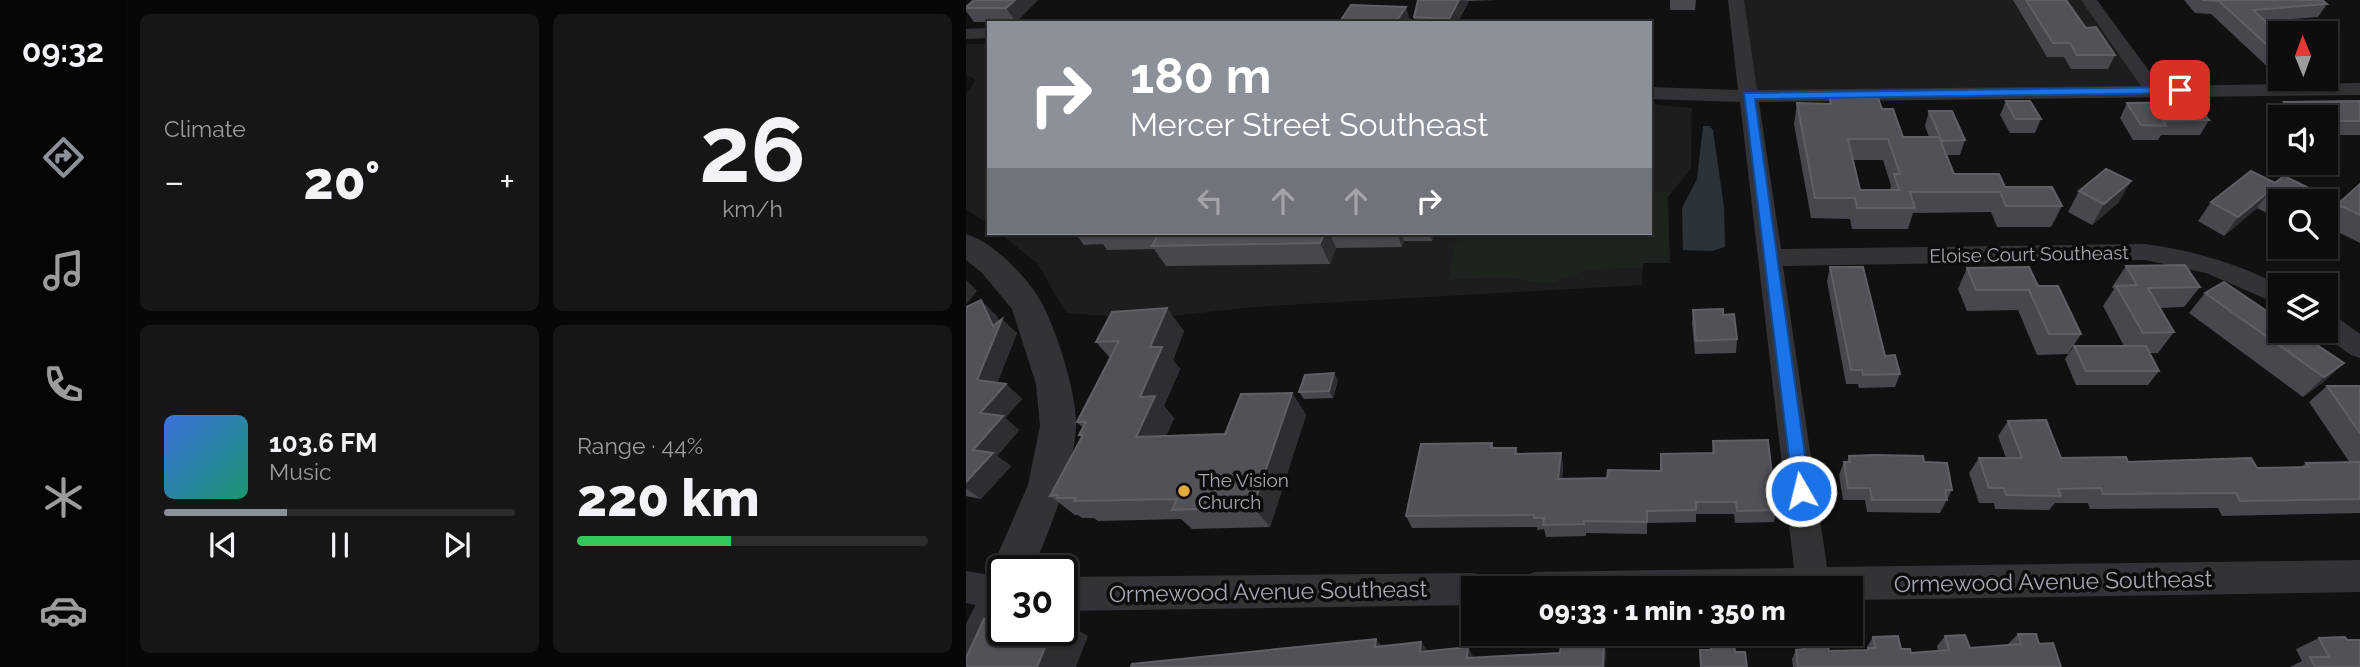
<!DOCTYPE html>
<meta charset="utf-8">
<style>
:root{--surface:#0d0d0e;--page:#161617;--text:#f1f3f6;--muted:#9a9c9e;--line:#2d2d2e;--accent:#8c9099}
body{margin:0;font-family:Raleway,sans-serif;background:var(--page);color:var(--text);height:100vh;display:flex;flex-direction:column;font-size:26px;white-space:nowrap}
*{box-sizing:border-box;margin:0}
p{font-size:23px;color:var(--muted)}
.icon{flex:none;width:38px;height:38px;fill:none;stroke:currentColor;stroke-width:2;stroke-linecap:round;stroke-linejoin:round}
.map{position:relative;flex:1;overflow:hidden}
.sheet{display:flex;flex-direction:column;gap:14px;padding:14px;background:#070708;width:840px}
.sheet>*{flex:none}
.hud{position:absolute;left:21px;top:21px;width:665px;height:214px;border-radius:0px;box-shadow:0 2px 5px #0004,0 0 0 2px var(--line);background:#8c9099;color:#fff;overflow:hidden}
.needle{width:46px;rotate:359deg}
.buttons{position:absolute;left:1302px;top:21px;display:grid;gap:14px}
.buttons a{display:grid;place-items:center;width:70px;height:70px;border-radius:0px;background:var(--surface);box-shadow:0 2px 5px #0004,0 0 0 2px var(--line);font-size:35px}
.speed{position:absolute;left:21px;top:555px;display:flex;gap:14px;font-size:35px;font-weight:700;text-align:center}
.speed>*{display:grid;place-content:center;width:91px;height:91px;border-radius:50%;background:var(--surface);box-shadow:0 2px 5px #0004,0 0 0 2px var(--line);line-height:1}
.speed .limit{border:4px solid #111;border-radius:10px;background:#fff;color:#111}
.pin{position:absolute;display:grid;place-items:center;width:60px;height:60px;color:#fff;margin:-30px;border-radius:14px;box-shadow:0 4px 10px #0006}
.me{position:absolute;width:77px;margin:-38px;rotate:352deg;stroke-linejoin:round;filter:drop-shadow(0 0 5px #0008)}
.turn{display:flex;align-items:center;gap:24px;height:147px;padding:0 28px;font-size:32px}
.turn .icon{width:91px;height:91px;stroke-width:2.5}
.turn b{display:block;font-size:49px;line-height:60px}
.lanes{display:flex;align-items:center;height:66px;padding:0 28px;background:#0003;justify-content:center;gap:35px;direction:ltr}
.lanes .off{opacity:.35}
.big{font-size:52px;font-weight:800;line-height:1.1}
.sheet .card{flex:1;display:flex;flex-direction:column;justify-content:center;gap:10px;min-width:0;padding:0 24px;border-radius:10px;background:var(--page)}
.sheet .dial{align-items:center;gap:0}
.dial b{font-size:91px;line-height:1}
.song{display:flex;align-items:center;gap:21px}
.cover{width:84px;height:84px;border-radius:10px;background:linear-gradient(135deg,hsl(220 70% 55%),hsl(160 70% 35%))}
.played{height:7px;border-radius:4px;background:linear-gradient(90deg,var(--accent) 35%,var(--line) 35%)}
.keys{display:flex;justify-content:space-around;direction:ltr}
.heat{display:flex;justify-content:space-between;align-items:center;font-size:38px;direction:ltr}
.charge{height:10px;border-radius:5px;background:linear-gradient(90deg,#34c759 44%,var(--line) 0)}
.sheet .tiles{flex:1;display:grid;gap:14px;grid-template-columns:repeat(2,1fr)}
.trip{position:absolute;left:495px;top:576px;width:402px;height:70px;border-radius:0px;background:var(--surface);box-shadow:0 2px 5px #0004,0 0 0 2px var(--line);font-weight:800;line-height:70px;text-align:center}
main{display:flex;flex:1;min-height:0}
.dock{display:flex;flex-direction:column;width:126px;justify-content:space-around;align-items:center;background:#050506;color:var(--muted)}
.dock .icon{width:49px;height:49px}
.dock .active{color:var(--accent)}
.dock b{font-size:32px;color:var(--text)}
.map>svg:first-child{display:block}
.built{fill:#1d1d1f}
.green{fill:#1d241e}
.water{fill:#2b3339}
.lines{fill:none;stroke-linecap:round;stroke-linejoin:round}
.minor{fill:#323336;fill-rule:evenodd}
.tertiary{fill:#323336;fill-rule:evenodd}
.wall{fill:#47484d;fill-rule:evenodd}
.shaded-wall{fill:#2d2e31}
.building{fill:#515257;stroke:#5e6065;stroke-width:2;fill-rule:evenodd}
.route{fill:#1a73e8;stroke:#114b97;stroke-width:2}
.poi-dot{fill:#e1ab39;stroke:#0c0c0d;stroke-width:2.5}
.labels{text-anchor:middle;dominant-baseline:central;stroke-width:7;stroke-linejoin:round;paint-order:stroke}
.street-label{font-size:19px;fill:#a3a7b1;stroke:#0c0c0d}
.poi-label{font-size:19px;fill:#a3a7b1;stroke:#0c0c0d;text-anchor:start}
.near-street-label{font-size:23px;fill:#a3a7b1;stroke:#0c0c0d}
</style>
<main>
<nav class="dock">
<b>09:32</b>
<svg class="icon active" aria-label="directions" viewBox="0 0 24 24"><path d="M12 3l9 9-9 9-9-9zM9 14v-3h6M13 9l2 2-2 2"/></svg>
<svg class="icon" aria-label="music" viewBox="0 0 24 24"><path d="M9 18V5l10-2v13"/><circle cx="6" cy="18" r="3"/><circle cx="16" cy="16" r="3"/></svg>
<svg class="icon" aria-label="phone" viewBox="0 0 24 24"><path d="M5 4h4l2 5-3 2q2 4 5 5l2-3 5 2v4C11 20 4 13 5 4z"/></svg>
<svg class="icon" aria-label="climate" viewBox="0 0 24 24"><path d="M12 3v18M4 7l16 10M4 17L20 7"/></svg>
<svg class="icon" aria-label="car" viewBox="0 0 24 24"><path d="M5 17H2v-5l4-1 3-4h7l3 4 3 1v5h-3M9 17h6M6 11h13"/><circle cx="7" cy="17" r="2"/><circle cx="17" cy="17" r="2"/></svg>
</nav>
<section class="sheet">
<div class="tiles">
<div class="card"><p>Climate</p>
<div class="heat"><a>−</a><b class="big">20°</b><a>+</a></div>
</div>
<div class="card dial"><b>26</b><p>km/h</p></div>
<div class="card">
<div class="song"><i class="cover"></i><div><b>103.6 FM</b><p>Music</p></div></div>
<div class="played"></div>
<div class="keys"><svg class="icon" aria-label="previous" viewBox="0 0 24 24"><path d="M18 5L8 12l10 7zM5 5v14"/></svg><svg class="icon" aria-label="pause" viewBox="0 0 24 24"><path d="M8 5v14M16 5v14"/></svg><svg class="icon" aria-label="next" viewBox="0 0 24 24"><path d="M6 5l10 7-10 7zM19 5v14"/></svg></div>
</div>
<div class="card"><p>Range · 44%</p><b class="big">220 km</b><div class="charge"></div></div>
</div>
</section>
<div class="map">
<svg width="1394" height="667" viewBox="0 0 1394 667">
<rect width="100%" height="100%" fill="#111112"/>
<g class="built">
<polygon points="771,0 1125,0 1184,92 783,96"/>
<polygon points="0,44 23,44 23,225 0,209 0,94 9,81 6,77 0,76"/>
<polygon points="684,104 726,108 725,169 702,197 704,263 677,263 676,285 287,307 178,319 100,313 71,263 33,233 684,233"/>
</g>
<polygon class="green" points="684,192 706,192 701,198 704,263 677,263 677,268 624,269 588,282 570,282 540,277 482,280 492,233 684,233"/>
<polygon class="water" points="737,126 743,126 747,130 758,207 759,247 746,251 717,250 716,208 731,179"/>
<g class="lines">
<g class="minor">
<path d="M762,0H778L791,90L1175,86L1115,0H1131L1194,86L1394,83V95L793,102L815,249L1179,244C1227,250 1271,264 1314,285V305L1240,273L1179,260L817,266L861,567L1394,560V592L886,600V588H552L557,576L569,572L828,568L774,102L684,99V87L772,90Z"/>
<polygon points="23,28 23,38 0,39 0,29"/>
<polygon points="1360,313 1369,316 1394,334 1394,358 1385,355 1352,331 1360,331"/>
<polygon points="0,571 37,577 37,611 0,603"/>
<polygon points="508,573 520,577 524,588 508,588 508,605 96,611 96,577"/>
</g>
<path class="tertiary" d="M0,234C26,241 61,277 74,300C90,327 112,397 110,428C106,478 85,524 67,570H37V630H43L26,667H0V624L22,580L28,577L25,570L62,485L74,426L70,384L46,309L16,273L0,260Z"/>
</g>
<g class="wall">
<polygon points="8,0 72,0 50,22 8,22 0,11 0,7"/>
<polygon points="452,0 531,0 503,1 491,23 449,23 448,17"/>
<polygon points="704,0 730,0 729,10 704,10"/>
<polygon points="1047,0 1100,0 1120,28 1149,55 1142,69 1105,69 1098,57 1081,57"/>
<polygon points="1218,0 1356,0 1361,4 1352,17 1300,21 1314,35 1314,60 1305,70 1245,14 1229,13"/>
<path d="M864,98L916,109L937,137H963L959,126L963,111L999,140L994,155H981L988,174L1039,187L1096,206L1085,227H1031L1025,212L947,213L942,229H886L884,219L845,218L828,124L831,103L863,104ZM887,160H917L925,186L924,190H894Z"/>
<polygon points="1040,101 1075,119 1069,133 1044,133 1034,115"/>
<polygon points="1394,101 1394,135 1360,135 1360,117 1314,117 1314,122 1308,116 1318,102"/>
<polygon points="1161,103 1243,120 1234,135 1195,135 1192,140 1167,140 1154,118"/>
<polygon points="1309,183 1373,203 1394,184 1394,243 1360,226 1360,201 1314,201 1314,220 1291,208 1258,236 1232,221 1245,202"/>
<polygon points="1113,191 1153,202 1126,225 1102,212"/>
<polygon points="109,233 468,233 466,241 438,241 436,247 370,248 364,264 200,266 188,249 141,250 137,244 118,245"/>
<polygon points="1160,266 1234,287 1218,307 1194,308 1208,332 1192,353 1184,353 1193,371 1182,385 1110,385 1099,359 1108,346 1158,346 1137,306 1148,289 1146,287"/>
<polygon points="864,267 919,356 934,374 929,387 893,388 892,384 880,384 861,281"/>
<polygon points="1001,268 1072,286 1115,334 1102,354 1071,355 1052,310 1001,311 992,289"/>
<polygon points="1239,293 1378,363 1356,383 1337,397 1223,313"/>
<polygon points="0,307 30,315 33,321 51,333 31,383 40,384 56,399 39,418 53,430 31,456 45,466 15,499 0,496"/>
<polygon points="727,310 757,315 771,339 770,353 729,354 726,324"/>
<polygon points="218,331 207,360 214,369 198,406 208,418 200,436 259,434 326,393 340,415 304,527 226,529 215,519 132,521 128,518 116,518 112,515 109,515 84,496 115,437 113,435 117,428 111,422 144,358 130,342"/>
<polygon points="372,380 367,398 338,399 333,392"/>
<polygon points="1361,386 1394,386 1394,513 1256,516 1252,508 1124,509 1122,503 1089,503 1083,510 1029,509 1028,503 1013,503 1003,473 1013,458 1040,458 1032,436 1042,421 1095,458 1291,468 1335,467 1340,463 1384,463 1343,402"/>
<polygon points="747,441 810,510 808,522 769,523 768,514 730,514 730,522 681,523 681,534 620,533 620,536 580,537 578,529 571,530 571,527 446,528 440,516 526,443 528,448 550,448 552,454 595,453 597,466 596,479 641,478 695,471 746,453"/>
<polygon points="883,456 958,462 986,490 974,513 901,512 899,500 877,500 873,475 878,462 881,462"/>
<polygon points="1052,634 1073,644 1095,667 827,667 826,659 830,650 835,649 838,641 863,651 901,650 901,647 907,637 945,653 972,651 971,646 979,636 1004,648 1042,645 1042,644"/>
<polygon points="1353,638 1394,667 1324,667 1336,661 1330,649"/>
</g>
<g class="shaded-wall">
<polygon points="49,0 72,0 50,22 40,8"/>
<polygon points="493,0 503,1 491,23 484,23 483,19"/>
<polygon points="440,7 444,21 442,23 429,23"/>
<polygon points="1314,56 1314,60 1305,70"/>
<polygon points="1165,181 1153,202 1126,225 1138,204"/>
<polygon points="1306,189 1291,208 1258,236 1272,217"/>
<polygon points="1375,206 1360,224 1360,221 1363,217"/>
<polygon points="359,233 364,233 370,248 364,264 354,243"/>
<polygon points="431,233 435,233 438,241 436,247"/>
<polygon points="463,233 468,233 466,241"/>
<polygon points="0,280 11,291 0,305"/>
<polygon points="15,300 30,315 34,323 36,319 51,333 27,394 11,380 27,326"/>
<polygon points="201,308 218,331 207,360 214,369 198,406 208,418 191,458 170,437 174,397 184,347"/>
<polygon points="1378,363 1356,383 1337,397 1358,377"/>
<polygon points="368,373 372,380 367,398 363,391"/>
<polygon points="40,384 56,399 39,418 53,430 31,456 45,466 15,499 0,488 0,482 14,413"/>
<polygon points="326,393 340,415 304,527 287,507"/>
<polygon points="595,453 597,466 595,491 592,479"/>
<polygon points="96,621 122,636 110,667 71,667 86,630 96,630"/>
<polygon points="410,639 418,649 409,647"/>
<polygon points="455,642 462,651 454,652"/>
<polygon points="638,643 640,653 639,667 637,667"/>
<polygon points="502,647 507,656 507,667 501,658"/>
</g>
<g class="building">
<polygon points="8,0 49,0 40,8 0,8 0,7"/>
<polygon points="452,0 493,0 483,19 448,17"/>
<polygon points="1060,0 1100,0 1120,28 1130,27 1149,55 1111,55 1104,43 1087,43"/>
<polygon points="1236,0 1356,0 1361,4 1287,10 1314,35 1314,57 1253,1"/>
<polygon points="385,5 440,7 429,23 373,23"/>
<path d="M864,98H912L916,109H927L937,137H973L988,174H1033L1039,187H1086L1096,206H1040L1034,192H944L949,208H891L889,198H849L831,103L865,104ZM882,139H922L934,174H928L933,190H894Z"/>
<polygon points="1040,101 1064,101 1075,119 1049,119"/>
<polygon points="1394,101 1394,121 1360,121 1360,117 1333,117 1318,102"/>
<polygon points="1228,102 1243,120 1197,121 1200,126 1175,125 1161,103"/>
<polygon points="963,111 986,111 999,140 976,141"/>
<polygon points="1140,169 1165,181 1138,204 1113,191"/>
<polygon points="1285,171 1309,183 1318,176 1373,203 1394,184 1394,215 1375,206 1363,217 1360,216 1360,201 1331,201 1306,189 1272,217 1245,202"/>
<polygon points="193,233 359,233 354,243 186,246"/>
<polygon points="1219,265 1234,287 1182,288 1208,332 1177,333 1150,286 1171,285 1160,266"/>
<polygon points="864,267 897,267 919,356 929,355 934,374 897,375 896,370 885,370"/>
<polygon points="1063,267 1072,286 1092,286 1115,334 1083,334 1063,290 1010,290 1001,268"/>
<polygon points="1258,282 1314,320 1314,331 1330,331 1378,363 1358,377 1239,293"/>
<polygon points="15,300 27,326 36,319 11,380 40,384 14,413 37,416 7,450 27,453 0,482 0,307"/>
<polygon points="201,308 184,347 196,347 174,397 189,396 170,437 259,434 275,394 326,393 287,507 206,510 211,499 108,501 110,498 91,498 92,495 84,496 117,435 113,435 120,422 111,422 153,341 130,342 146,312"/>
<polygon points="757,309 757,315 768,314 771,339 730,341 727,310"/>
<polygon points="1108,346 1180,346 1193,371 1120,371"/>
<polygon points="368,373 363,391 333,392 339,375"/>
<polygon points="1361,386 1394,386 1394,433"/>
<polygon points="1080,420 1095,458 1160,457 1162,462 1285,458 1291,468 1343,467 1340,463 1394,462 1394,499 1274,501 1270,493 1137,494 1135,488 1092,489 1095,496 1040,495 1038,488 1023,488 1013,458 1056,458 1042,421"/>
<polygon points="802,440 810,510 771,511 770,502 730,502 730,510 681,511 681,522 618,521 618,524 577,525 578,518 568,518 568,515 440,516 455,444 526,443 525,448 550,448 549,454 595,453 592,479 641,478 642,470 695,471 695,454 748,453 747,441"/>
<polygon points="909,455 957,456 958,462 981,463 986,490 979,490 981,500 906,500 904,488 882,488 878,462 884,462 883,456"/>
<polygon points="37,618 37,630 86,630 71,667 0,667 0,658 18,619"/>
<polygon points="1052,634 1070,634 1073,644 1087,643 1095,667 832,667 830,650 839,649 838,641 861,640 863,651 902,650 902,648 909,648 907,637 932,636 935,649 944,649 945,653 983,650 979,636 999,635 1004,648 1055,644"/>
<polygon points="1379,637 1381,640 1394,640 1394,667 1349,667 1344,657 1363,657 1353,638"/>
<polygon points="410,639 409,647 455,642 454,652 502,647 501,658 594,653 595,643 638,643 637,667 165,667 166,664"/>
<polygon points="744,642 768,642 769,652 779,652 781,667 735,667 734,650 745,650"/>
</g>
<polygon class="route" points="1214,87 1220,90 1218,93 789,99 844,491 841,497 835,500 828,497 778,93"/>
<circle class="poi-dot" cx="218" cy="491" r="7"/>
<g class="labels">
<g class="street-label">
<text transform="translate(1063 254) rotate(-1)">Eloise Court Southeast</text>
</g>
<g class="poi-label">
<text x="232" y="480">The Vision<tspan x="232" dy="22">Church</tspan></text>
</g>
<g class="near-street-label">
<text transform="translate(1087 581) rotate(-1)">Ormewood Avenue Southeast</text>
<text transform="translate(302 591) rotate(-1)">Ormewood Avenue Southeast</text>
</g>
</g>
</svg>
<div class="buttons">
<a><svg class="needle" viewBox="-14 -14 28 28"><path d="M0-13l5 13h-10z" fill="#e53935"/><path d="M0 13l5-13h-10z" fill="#9a9c9e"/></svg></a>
<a><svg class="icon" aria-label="sound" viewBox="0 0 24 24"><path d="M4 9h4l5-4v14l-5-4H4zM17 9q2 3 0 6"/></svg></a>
<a><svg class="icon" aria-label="search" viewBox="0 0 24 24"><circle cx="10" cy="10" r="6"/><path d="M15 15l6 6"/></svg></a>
<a><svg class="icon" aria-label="layers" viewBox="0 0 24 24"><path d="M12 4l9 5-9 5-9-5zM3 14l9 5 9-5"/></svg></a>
</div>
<div class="speed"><div class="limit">30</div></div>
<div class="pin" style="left:1214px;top:90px;background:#d93025"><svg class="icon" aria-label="arrive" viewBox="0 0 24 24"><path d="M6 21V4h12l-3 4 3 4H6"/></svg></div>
<svg class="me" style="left:835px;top:491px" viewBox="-20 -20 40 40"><circle r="17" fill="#1a73e8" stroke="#fff" stroke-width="3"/><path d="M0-11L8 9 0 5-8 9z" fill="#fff"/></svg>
<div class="trip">09:33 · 1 min · 350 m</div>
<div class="hud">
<div class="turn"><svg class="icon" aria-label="right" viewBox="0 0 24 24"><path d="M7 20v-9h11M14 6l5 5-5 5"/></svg><div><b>180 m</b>Mercer Street Southeast</div></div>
<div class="lanes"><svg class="icon off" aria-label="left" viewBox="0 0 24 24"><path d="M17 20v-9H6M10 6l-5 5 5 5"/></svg><svg class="icon off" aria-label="ahead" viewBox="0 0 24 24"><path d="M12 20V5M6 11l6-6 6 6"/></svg><svg class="icon off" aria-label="ahead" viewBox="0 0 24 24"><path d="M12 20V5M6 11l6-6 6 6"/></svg><svg class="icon" aria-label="right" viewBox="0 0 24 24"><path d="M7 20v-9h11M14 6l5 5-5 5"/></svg></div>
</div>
</div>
</main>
